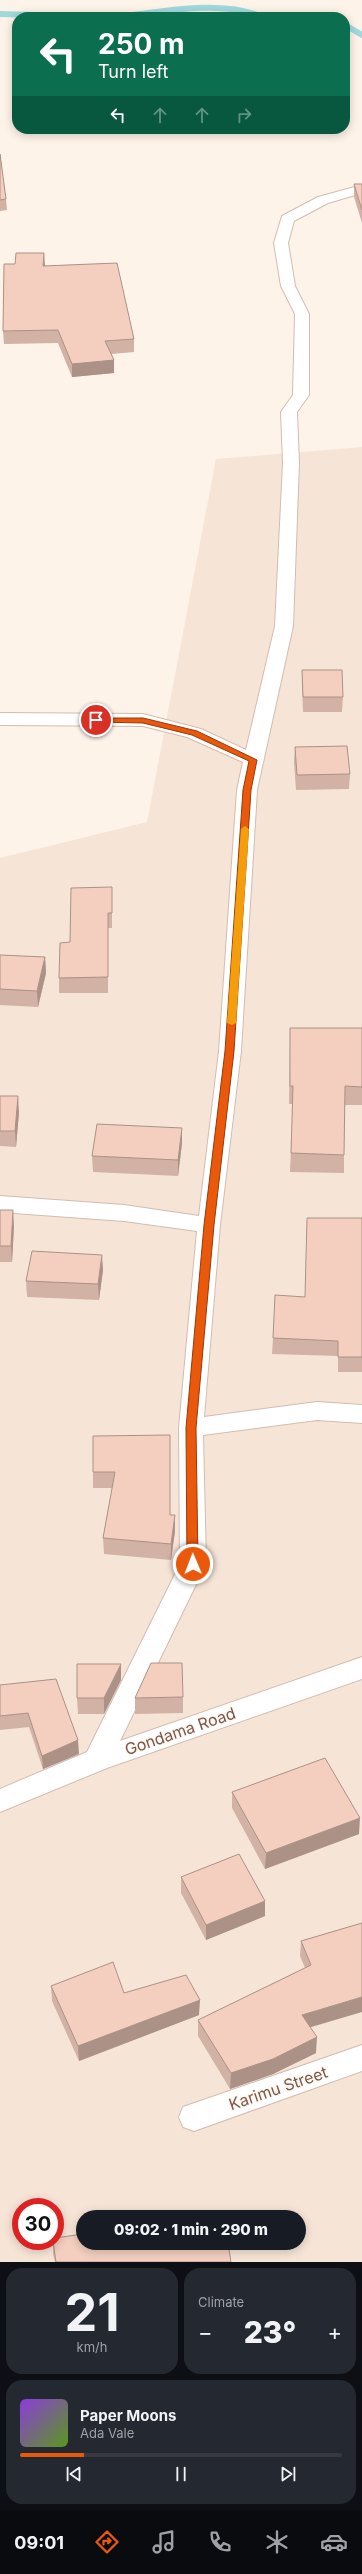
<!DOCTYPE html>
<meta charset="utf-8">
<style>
:root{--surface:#171b24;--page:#242831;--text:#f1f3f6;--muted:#9ea1a6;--line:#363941;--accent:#ea580c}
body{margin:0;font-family:Inter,sans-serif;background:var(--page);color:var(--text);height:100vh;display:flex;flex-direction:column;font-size:15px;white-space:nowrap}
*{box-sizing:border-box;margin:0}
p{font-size:13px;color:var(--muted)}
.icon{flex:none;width:22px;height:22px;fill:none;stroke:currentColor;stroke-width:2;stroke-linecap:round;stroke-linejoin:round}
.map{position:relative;height:2262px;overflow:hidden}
.panel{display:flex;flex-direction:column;gap:6px;padding:6px;background:#0d0f14;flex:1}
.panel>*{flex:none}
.banner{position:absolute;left:12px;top:12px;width:338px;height:122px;border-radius:16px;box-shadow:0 2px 10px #0003;background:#0b6e4f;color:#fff;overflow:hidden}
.speed{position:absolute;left:12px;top:2198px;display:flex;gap:8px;font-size:20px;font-weight:700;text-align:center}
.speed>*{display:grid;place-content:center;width:52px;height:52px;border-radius:50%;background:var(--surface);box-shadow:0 2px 10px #0003;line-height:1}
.speed .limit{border:6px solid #d22;background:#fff;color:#111}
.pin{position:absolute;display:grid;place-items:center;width:34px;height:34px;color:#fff;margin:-17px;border:2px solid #fff;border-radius:50%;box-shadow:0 1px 4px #0007}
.me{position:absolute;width:44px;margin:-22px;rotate:359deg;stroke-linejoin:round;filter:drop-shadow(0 0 3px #0008)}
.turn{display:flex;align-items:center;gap:14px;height:84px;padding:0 20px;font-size:18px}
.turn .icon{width:52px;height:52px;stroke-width:2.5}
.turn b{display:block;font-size:28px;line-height:34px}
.lanes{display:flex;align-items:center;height:38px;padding:0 20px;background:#0003;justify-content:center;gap:20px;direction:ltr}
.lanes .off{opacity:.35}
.big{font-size:30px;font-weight:800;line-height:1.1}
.panel .tile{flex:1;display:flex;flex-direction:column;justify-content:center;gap:6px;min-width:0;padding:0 14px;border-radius:16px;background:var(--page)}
.panel .dial{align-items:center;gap:0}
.dial b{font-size:52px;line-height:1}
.song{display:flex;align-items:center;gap:12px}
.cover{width:48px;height:48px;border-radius:6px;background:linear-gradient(135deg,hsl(270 70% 55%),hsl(90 70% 35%))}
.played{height:4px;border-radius:2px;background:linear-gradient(90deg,var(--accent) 20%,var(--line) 20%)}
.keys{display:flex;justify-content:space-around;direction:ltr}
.heat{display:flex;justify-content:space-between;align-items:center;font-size:22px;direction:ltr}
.panel .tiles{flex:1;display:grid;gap:6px;grid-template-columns:1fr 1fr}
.tile:last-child{grid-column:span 2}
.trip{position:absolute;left:76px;top:2210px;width:230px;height:40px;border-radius:20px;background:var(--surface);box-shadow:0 2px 10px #0003;font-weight:800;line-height:40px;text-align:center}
.menu{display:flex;height:64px;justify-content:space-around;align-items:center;background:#090b0e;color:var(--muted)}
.menu .icon{width:28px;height:28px}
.menu .current{color:var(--accent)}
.menu b{font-size:18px;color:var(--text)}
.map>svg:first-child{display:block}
.residential{fill:#f6e5d7;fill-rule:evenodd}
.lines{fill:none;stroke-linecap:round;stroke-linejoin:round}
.stream{stroke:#a1d8db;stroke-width:6}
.minor-casing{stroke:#d3bcb0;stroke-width:2}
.minor{fill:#fff;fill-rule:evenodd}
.wall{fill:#d2b2a4}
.shaded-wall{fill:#ab9186}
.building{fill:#f4cfbf;stroke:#ab9186}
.route{fill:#ea580c;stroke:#983908}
.slow{fill:#f59e0b}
.labels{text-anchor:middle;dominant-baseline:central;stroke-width:3;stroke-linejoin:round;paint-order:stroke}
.near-street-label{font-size:16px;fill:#7a574b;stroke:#fff8f0}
</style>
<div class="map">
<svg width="362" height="2262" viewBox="0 0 362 2262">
<rect width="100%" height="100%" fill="#fdf3e9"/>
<path class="residential" d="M362,447V2262H0V858L147,822L216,459ZM21,2207H55V2241H21ZM83,2217H299V2243H83Z"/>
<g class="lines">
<g class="stream">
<polyline points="0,14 104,17"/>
<path d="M114,17C159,13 211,0 255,14L252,17"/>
<polyline points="345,25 362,35"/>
</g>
<defs>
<g id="minor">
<polygon points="362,185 362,193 328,203 294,221 288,243 295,286 309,314 309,395 297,412 299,463 293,626 257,790 241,1051 220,1225 204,1417 317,1402 362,1405 362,1423 317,1420 203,1435 206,1564 120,1741 362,1657 362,1679 107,1768 0,1812 0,1789 87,1752 180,1564 179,1428 197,1231 124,1221 0,1212 0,1196 124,1205 199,1216 219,1051 237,790 243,762 187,737 143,726 0,725 0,713 143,714 201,729 246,750 275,626 283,463 281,412 293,395 295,314 281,286 274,243 282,216 318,197"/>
<polygon points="362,2045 362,2071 194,2131 183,2127 179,2117 183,2107"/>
</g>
</defs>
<use href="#minor" class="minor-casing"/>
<use href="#minor" class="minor"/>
</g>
<g class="wall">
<polygon points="0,154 6,199 7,210 0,211"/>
<polygon points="354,184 362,184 362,223 354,197"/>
<polygon points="15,264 45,265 134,339 134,352 111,354 114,360 114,373 72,377 58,343 4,344 3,331"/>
<polygon points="302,670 343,697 342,712 303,712 302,685"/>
<polygon points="295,747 350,774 349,789 296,790 294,762"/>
<polygon points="112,887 112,928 108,928 108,993 59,993 59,978 70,942"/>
<polygon points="0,955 45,957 46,973 38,1007 0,1005"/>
<polygon points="290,1028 362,1028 362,1105 345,1105 344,1155 344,1173 290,1172 293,1104 289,1104"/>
<polygon points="0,1096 19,1112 16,1147 0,1146"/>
<polygon points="182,1143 178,1176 93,1172 92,1156"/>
<polygon points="0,1210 14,1226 12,1262 0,1262"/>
<polygon points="362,1218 362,1372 338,1372 338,1356 272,1354 273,1338 305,1297"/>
<polygon points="103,1270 99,1300 27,1297 26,1281"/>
<polygon points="93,1436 170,1515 175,1531 171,1560 104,1554 103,1538 112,1488 93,1488"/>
<polygon points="121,1680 104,1714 78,1714 77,1698"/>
<polygon points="0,1685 79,1754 43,1769 29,1727 0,1730"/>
<polygon points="183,1697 183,1713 135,1714 135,1698"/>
<polygon points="232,1792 359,1834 265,1869 232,1808"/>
<polygon points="181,1877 265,1901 265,1916 206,1940 181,1893"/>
<polygon points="362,1923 310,2027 316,2053 273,2074 230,2089 198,2036 198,2020 305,1968 300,1956 301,1941"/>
<polygon points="51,1986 124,1993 199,2015 79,2061 52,2001"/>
<polygon points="53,2241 231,2262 55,2262 53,2254"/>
</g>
<g class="shaded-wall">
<polygon points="44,253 45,265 43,266"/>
<polygon points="114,360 114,373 72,377 72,364"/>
<polygon points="45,957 46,973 38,1007 37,991"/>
<polygon points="18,1096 19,1112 16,1147 15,1131"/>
<polygon points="182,1128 182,1143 178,1176 178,1160"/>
<polygon points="13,1210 14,1226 12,1262 11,1246"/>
<polygon points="102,1255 103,1270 99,1300 98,1284"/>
<polygon points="175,1515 175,1531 171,1560 171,1544"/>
<polygon points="121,1664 121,1680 104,1714 104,1698"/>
<polygon points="78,1740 79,1754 43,1769 42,1756"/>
<polygon points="360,1818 359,1834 265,1869 266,1853"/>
<polygon points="265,1901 265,1916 206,1940 206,1925"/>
<polygon points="362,1997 362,2012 301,2030 302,2015"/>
<polygon points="200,2000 199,2015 79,2061 78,2046"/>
<polygon points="317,2037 316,2053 273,2074 230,2089 231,2073"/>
</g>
<g class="building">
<polygon points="0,154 6,199 0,200"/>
<polygon points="354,184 362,184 362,210"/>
<polygon points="16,253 44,253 43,266 117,263 134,339 105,341 114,360 72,364 58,330 3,331 4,264 15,264"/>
<polygon points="302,670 342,670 343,697 303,697"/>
<polygon points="347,746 350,774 297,775 295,747"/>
<polygon points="112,887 112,913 108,913 108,977 59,978 60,943 70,942 71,888"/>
<polygon points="0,955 45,957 37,991 0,989"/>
<polygon points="290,1028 362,1028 362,1087 345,1086 344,1155 291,1153 293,1086 290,1086"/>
<polygon points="0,1096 18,1096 15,1131 0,1131"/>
<polygon points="97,1124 182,1128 178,1160 92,1156"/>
<polygon points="0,1210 13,1210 11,1246 0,1246"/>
<polygon points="307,1218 362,1218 362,1357 338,1357 338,1341 273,1338 275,1295 305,1297"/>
<polygon points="32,1251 102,1255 98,1284 26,1281"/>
<polygon points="170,1435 170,1515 175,1515 171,1544 103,1538 115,1472 93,1472 93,1436"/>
<polygon points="151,1663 182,1663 183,1697 135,1698"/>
<polygon points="77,1664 121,1664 104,1698 77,1698"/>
<polygon points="56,1679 78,1740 42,1756 28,1713 0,1716 0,1685"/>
<polygon points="325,1758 360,1818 266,1853 232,1792"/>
<polygon points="239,1854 265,1901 206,1925 181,1877"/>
<polygon points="362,1923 362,1997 302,2015 317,2037 273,2059 231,2073 198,2020 311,1965 301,1941"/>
<polygon points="113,1962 124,1993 186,1975 200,2000 78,2046 51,1986"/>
<polygon points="221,2211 222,2217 186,2217"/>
<polygon points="83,2234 83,2243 228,2243 231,2262 56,2262 53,2241 55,2241 55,2238"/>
</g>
<polygon class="route" points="93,718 143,718 197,731 257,760 251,790 234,1051 214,1225 196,1428 198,1564 193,1568 187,1564 186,1428 204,1225 225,1051 243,790 249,761 192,735 143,723 96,722 93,722"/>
<polygon class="slow" points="245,826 249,829 236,1023 232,1025 227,1023 241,829"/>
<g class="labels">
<g class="near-street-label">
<text transform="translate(180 1731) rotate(-19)">Gondama Road</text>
<text transform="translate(278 2088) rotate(-19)">Karimu Street</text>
</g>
</g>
</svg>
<div class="speed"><div class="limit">30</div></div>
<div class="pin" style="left:96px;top:720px;background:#d93025"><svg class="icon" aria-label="arrive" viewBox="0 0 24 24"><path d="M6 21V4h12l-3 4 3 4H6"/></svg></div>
<svg class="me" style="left:193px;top:1564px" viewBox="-20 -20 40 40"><circle r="17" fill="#ea580c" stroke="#fff" stroke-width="3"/><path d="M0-11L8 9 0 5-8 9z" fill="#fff"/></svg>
<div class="trip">09:02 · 1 min · 290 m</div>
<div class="banner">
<div class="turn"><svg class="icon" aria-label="left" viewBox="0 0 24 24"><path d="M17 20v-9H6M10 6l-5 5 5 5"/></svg><div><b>250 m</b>Turn left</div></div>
<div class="lanes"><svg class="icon" aria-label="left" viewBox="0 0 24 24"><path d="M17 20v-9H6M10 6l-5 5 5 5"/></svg><svg class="icon off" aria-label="ahead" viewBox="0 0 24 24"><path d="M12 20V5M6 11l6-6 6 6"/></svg><svg class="icon off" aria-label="ahead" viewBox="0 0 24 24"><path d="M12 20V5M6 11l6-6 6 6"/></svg><svg class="icon off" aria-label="right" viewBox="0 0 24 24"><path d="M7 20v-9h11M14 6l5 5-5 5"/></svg></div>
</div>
</div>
<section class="panel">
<div class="tiles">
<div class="tile dial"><b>21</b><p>km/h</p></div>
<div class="tile"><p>Climate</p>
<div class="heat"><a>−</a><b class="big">23°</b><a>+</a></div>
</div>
<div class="tile">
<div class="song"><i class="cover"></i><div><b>Paper Moons</b><p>Ada Vale</p></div></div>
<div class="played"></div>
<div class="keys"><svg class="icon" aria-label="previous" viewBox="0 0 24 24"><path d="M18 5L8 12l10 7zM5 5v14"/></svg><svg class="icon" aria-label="pause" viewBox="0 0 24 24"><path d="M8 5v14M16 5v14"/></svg><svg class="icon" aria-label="next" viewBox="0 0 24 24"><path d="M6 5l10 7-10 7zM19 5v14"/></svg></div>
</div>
</div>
</section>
<nav class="menu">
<b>09:01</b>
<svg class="icon current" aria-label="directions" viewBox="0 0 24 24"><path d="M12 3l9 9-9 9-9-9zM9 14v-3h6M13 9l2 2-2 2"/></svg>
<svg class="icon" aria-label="music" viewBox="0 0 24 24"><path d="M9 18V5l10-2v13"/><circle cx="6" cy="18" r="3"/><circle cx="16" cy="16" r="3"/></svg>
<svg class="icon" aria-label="phone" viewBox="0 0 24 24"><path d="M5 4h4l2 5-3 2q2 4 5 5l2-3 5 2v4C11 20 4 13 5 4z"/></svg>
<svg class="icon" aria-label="climate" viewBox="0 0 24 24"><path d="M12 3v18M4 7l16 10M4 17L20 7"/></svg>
<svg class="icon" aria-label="car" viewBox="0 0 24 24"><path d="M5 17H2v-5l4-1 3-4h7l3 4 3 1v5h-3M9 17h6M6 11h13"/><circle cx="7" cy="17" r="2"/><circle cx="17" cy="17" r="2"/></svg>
</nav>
